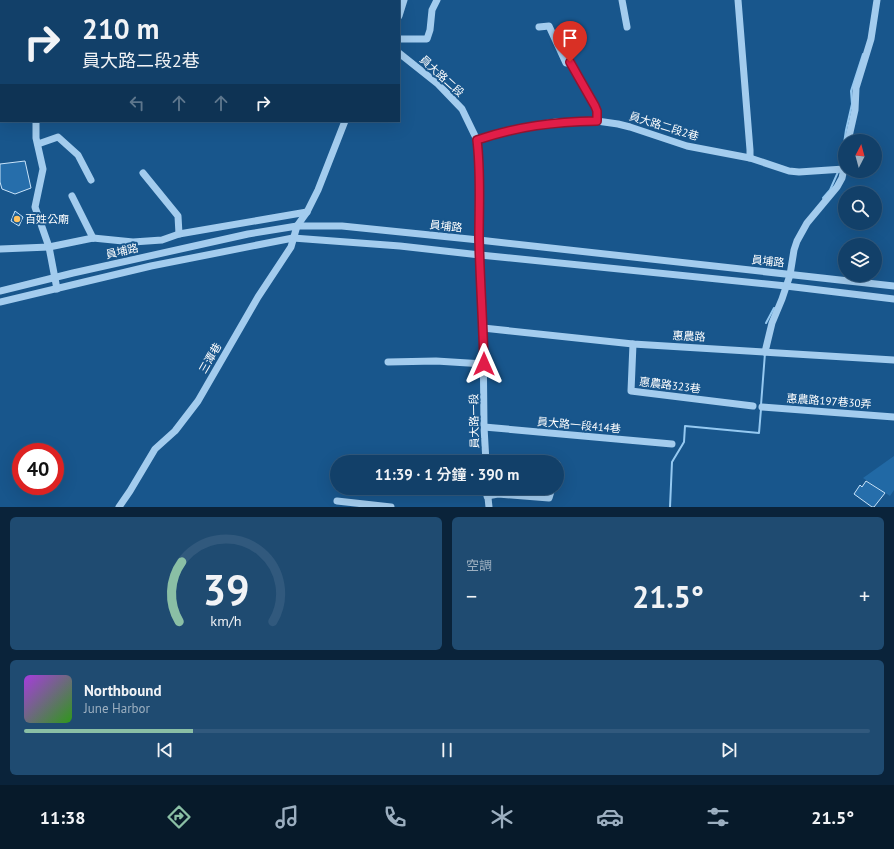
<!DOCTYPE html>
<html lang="zh-TW">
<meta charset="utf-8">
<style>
:root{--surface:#124069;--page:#1f4b71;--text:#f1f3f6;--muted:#9cafc0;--line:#31597d;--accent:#8abfa5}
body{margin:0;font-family:"PT Sans","Noto Sans TC",sans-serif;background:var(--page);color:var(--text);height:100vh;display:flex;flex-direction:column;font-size:15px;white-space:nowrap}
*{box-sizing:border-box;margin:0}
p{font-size:13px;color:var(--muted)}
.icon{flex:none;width:22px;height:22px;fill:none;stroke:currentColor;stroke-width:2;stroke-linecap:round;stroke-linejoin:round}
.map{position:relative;height:507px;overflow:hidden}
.details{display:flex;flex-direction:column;gap:10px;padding:10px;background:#0a233a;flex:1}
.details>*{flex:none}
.guide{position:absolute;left:0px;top:0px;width:400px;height:122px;box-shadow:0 4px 16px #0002,0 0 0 1px var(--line);background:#124069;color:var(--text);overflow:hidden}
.needle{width:26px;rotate:6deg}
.controls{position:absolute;left:838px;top:134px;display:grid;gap:8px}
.controls a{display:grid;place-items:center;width:44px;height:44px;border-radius:50%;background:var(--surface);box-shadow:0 4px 16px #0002,0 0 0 1px var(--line);font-size:20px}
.speed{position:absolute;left:12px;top:443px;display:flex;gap:8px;font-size:20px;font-weight:700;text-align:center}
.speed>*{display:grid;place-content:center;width:52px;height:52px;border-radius:50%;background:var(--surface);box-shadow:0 4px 16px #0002,0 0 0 1px var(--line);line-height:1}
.speed .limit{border:6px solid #d22;background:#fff;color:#111}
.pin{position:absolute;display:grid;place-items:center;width:34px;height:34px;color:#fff;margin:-41px -17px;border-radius:50% 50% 50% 0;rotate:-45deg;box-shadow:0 0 4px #0007}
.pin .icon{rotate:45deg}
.me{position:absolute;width:44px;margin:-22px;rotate:0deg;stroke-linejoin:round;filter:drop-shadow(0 0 3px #0008)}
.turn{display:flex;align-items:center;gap:14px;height:84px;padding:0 16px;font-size:18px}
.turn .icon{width:52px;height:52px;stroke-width:2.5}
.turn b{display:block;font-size:28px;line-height:34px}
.lanes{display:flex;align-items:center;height:38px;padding:0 16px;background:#0003;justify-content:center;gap:20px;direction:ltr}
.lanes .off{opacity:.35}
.big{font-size:30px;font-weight:600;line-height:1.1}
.details .widget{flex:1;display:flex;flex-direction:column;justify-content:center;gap:6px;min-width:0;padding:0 14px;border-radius:6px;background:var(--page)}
.details .dial{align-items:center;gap:0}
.dial svg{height:104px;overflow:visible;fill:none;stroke:var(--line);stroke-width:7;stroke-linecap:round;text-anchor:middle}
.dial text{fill:var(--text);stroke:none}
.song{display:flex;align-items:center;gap:12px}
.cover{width:48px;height:48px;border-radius:6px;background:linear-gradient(135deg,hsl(280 70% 55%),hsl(110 70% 35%))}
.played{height:4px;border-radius:2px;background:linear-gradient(90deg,var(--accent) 20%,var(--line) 20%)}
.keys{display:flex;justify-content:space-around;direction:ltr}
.heat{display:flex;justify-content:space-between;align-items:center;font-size:22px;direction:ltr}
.details .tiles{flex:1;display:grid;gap:10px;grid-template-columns:1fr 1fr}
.widget:last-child{grid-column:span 2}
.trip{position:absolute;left:330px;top:455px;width:234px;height:40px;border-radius:20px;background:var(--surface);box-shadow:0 4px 16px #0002,0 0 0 1px var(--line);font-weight:600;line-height:40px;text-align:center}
.tabs{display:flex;height:64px;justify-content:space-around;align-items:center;background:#071a2a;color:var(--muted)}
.tabs .icon{width:28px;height:28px}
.tabs .current{color:var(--accent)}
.tabs b{font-size:18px;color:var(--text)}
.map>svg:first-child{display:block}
.green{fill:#2169a5}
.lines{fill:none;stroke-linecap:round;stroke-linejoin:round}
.stream{stroke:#95c9f1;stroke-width:2}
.building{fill:#266eab;stroke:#c9e4fa}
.minor{stroke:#a3ccee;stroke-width:7}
.route-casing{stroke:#92132f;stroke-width:10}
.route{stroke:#e11d48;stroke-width:7}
.poi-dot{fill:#ffc260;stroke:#18568c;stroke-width:1.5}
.labels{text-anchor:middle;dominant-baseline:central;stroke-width:4;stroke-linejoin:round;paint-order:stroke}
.street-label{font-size:11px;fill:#fff;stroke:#18568c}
.poi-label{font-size:11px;fill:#fff;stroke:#18568c;text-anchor:start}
</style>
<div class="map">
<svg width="894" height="507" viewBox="0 0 894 507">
<rect width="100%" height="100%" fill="#18568c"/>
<polygon class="green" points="894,456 894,490 890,496 863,478"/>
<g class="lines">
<g class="stream">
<polyline points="841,164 846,130 852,104 851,91 863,54"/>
<polyline points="823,198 830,190 838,172"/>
<polyline points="766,323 774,308"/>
<polyline points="761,405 765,353"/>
<polyline points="670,507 672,462 684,442 685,426 759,433 761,409"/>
</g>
</g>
<g class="building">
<polygon points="25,161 31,188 15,194 2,189 0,182 0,164"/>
<polygon points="15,211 23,217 19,226 11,221"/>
<polygon points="866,481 885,493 874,507 872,507 854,494 860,485 862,487"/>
</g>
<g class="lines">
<g class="minor">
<polyline points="136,0 139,1"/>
<polyline points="335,0 336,1"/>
<polyline points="622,0 627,27"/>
<polyline points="738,0 750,150 750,158"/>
<polyline points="20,1 20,0"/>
<polyline points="399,16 404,0"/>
<path d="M539,27L549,26L566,63L571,62C574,68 576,74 580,80C587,93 598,105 597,121"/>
<polyline points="399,39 427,39 430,30 432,10 437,0"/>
<polyline points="399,53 438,84 462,109 477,140 479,156 479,240 483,328 484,427 486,462"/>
<polyline points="36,121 36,138 43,169 35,207 49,247 57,289"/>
<polyline points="477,140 505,131 531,126 556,122 597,121 618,124 630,127 687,146 750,158 789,171 799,172 844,169"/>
<polyline points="848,141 855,110 856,88 871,39 877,0"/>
<polyline points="38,144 58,137 78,155 91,180"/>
<polyline points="143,173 178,216 179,234"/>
<polyline points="72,196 93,238"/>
<polyline points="0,249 49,247 93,238 133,242 162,240 179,234 307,212"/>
<polyline points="0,291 73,273 248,234 297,226 342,226 479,240 894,286"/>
<polyline points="0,302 151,266 293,238 400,246 480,255 786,286 894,299"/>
<polyline points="483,328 633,344 894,360"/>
<polyline points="633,344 631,391 753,406"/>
<polyline points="765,352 772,323 782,299 790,275 794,250 797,241 807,223 837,187 842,178 845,164"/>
<polyline points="388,362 436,361 484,364"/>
<polyline points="762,407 894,417"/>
<polyline points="484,427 672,444"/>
<polyline points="557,465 557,464"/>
<polyline points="487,488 489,507"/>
<polyline points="487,496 498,494 549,498 552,488"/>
<polyline points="337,501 391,507"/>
<polyline points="119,507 130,491 155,449 175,431 198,401 258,297 291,247 297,226 307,212 318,190 345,121"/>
</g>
</g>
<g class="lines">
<defs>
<path id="route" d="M484,364C483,322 480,280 479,238C479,205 481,172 477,140C519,126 553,122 597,121V111L595,106L579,78L570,62"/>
</defs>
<use href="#route" class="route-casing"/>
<use href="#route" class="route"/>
</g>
<circle class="poi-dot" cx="17" cy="219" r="4"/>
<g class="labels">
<g class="street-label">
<text transform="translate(442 76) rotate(42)">員大路二段</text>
<text transform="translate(664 126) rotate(17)">員大路二段2巷</text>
<text transform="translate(446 226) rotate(6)">員埔路</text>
<text transform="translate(122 251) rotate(-13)">員埔路</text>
<text transform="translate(768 261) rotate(6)">員埔路</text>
<text transform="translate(689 336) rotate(3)">惠農路</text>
<text transform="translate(210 358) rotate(-60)">三潭巷</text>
<text transform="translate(670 385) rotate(7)">惠農路323巷</text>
<text transform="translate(829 401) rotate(4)">惠農路197巷30弄</text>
<text transform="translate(474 421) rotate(-91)">員大路一段</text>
<text transform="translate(579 425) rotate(5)">員大路一段414巷</text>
</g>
<g class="poi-label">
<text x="25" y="219">百姓公廟</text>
</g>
</g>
</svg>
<div class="controls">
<a><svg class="needle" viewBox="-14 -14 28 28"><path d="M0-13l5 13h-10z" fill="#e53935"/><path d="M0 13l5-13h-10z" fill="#9cafc0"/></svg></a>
<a><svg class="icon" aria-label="search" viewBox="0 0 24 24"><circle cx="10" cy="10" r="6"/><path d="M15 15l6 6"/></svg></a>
<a><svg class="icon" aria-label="layers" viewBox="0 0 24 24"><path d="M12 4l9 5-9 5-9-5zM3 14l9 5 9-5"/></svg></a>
</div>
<div class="speed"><div class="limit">40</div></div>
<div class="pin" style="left:570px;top:62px;background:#d93025"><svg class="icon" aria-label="arrive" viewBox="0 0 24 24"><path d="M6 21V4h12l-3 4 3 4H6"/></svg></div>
<svg class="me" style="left:484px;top:364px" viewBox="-20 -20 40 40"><path d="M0-17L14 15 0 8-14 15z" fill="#e11d48" stroke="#fff" stroke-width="4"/></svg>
<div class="trip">11:39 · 1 分鐘 · 390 m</div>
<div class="guide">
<div class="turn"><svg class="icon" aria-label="right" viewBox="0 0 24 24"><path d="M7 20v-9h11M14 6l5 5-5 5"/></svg><div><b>210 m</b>員大路二段2巷</div></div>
<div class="lanes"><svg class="icon off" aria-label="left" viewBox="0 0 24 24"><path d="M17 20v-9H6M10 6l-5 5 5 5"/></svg><svg class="icon off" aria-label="ahead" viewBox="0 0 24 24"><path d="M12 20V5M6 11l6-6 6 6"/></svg><svg class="icon off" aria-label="ahead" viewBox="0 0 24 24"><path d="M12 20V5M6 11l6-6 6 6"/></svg><svg class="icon" aria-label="right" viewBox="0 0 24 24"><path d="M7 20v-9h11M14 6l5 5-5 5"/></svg></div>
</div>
</div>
<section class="details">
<div class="tiles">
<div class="widget dial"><svg viewBox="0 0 100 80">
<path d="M14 69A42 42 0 1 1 86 69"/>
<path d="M14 69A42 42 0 0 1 16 23" stroke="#8abfa5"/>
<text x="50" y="56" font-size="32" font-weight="700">39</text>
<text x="50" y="72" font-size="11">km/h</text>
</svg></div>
<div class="widget"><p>空調</p>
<div class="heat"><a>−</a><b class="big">21.5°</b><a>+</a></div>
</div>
<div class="widget">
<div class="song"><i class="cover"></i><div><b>Northbound</b><p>June Harbor</p></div></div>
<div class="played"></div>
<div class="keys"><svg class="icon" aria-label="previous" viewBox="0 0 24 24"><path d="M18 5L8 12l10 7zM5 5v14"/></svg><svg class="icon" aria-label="pause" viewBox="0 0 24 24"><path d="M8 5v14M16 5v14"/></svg><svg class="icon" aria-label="next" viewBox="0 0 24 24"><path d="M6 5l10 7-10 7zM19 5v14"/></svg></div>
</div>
</div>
</section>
<nav class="tabs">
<b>11:38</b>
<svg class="icon current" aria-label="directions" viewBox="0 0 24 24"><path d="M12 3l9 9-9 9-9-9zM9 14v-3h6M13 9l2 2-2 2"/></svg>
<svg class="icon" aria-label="music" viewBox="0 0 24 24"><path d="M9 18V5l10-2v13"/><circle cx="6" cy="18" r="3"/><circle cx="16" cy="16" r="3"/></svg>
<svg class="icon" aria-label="phone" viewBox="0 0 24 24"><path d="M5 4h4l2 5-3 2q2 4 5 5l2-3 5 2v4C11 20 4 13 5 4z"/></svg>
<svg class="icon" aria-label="climate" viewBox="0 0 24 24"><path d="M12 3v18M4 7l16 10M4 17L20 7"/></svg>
<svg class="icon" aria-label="car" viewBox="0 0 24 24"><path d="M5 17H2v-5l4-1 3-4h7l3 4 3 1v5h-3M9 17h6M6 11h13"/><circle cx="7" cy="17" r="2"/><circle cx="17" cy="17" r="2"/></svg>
<svg class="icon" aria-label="filters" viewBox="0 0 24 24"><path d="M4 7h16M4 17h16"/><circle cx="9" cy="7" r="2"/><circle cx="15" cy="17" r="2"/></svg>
<b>21.5°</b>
</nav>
